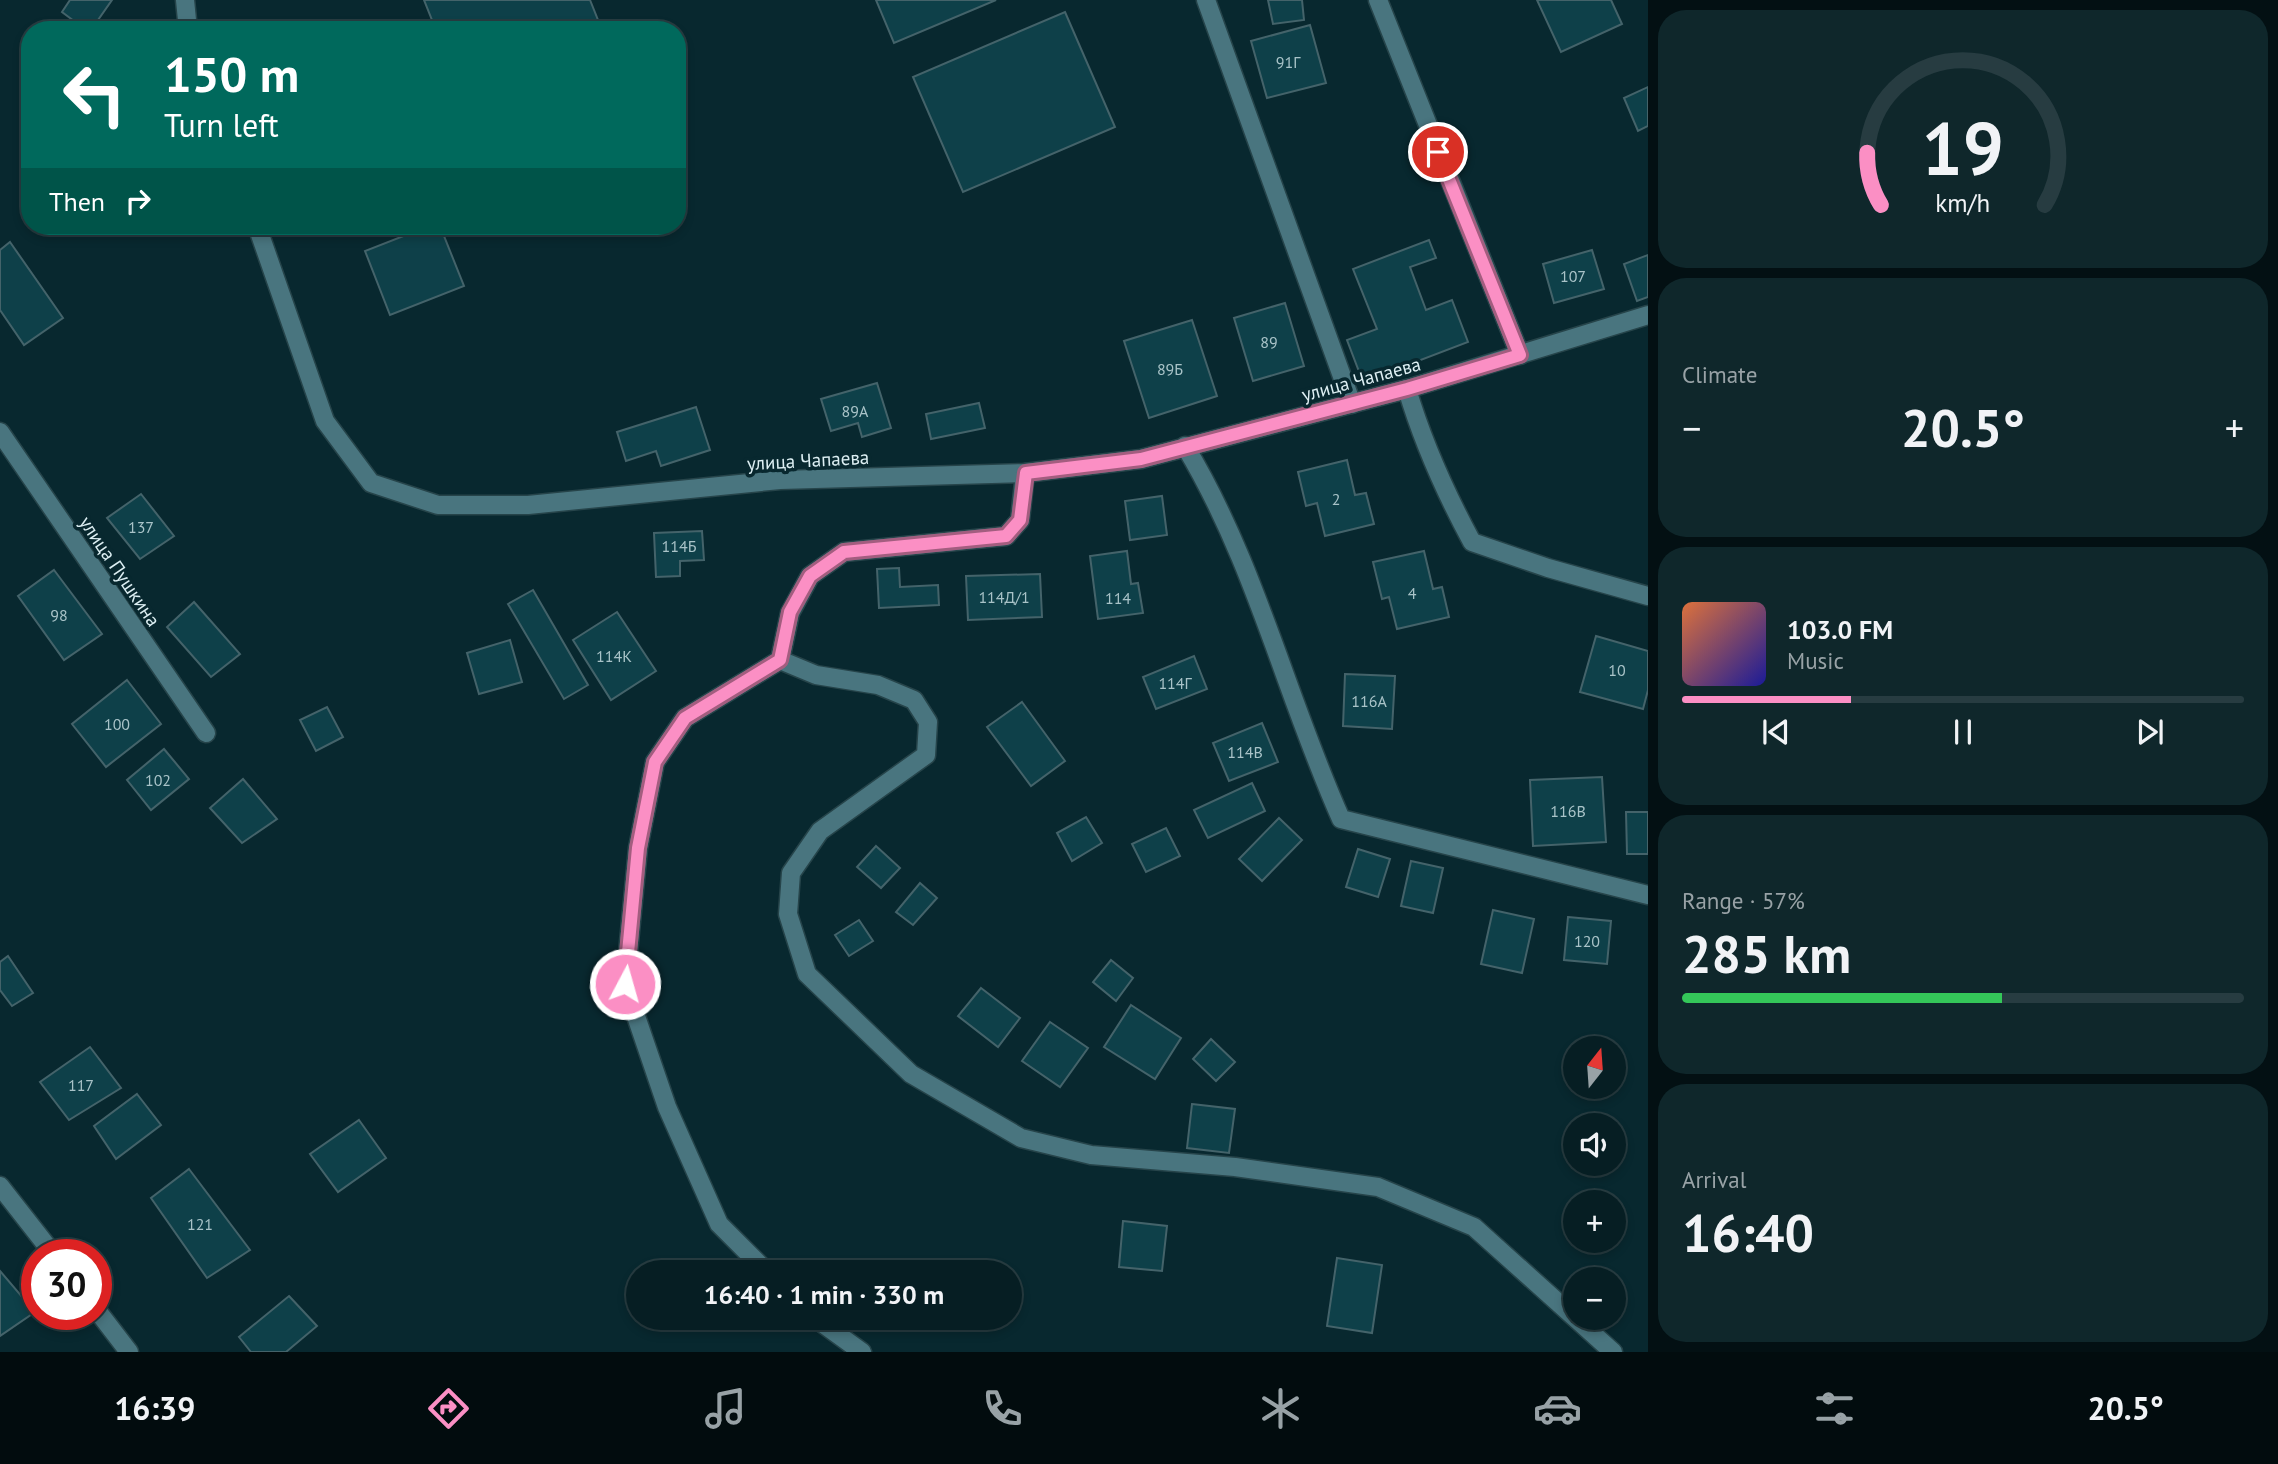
<!DOCTYPE html>
<meta charset="utf-8">
<style>
:root{--surface:#061e23;--page:#0f272b;--text:#f1f3f6;--muted:#98a2a6;--line:#273c41;--accent:#fb8fc4}
body{margin:0;font-family:"PT Sans",sans-serif;background:var(--page);color:var(--text);height:100vh;display:flex;flex-direction:column;font-size:26px;white-space:nowrap}
*{box-sizing:border-box;margin:0}
p{font-size:23px;color:var(--muted)}
.icon{flex:none;width:38px;height:38px;fill:none;stroke:currentColor;stroke-width:2;stroke-linecap:round;stroke-linejoin:round}
.map{position:relative;flex:1;overflow:hidden}
.panel{display:flex;flex-direction:column;gap:10px;padding:10px;background:#031013;width:630px}
.panel>*{flex:none}
.hud{position:absolute;left:21px;top:21px;width:665px;height:214px;border-radius:28px;box-shadow:0 4px 10px #0003,0 0 0 2px var(--line);background:#00695c;color:#fff;overflow:hidden}
.needle{width:46px;rotate:17deg}
.controls{position:absolute;left:1563px;top:1036px;display:grid;gap:14px}
.controls a{display:grid;place-items:center;width:63px;height:63px;border-radius:50%;background:var(--surface);box-shadow:0 4px 10px #0003,0 0 0 2px var(--line);font-size:35px}
.speed{position:absolute;left:21px;top:1239px;display:flex;gap:14px;font-size:35px;font-weight:700;text-align:center}
.speed>*{display:grid;place-content:center;width:91px;height:91px;border-radius:50%;background:var(--surface);box-shadow:0 4px 10px #0003,0 0 0 2px var(--line);line-height:1}
.speed .limit{border:10px solid #d22;background:#fff;color:#111}
.pin{position:absolute;display:grid;place-items:center;width:60px;height:60px;color:#fff;margin:-30px;border:4px solid #fff;border-radius:50%;box-shadow:0 2px 7px #0007}
.me{position:absolute;width:77px;margin:-38px;rotate:6deg;stroke-linejoin:round;filter:drop-shadow(0 0 5px #0008)}
.turn{display:flex;align-items:center;gap:24px;height:147px;padding:0 28px;font-size:32px}
.turn .icon{width:91px;height:91px;stroke-width:2.5}
.turn b{display:block;font-size:49px;line-height:60px}
.then{display:flex;align-items:center;height:66px;padding:0 28px;background:#0003;gap:14px;font-size:26px}
.big{font-size:52px;font-weight:800;line-height:1.1}
.panel .card{flex:1;display:flex;flex-direction:column;justify-content:center;gap:10px;min-width:0;padding:0 24px;border-radius:28px;background:var(--page)}
.panel .dial{align-items:center;gap:0}
.dial svg{height:182px;overflow:visible;fill:none;stroke:var(--line);stroke-width:7;stroke-linecap:round;text-anchor:middle}
.dial text{fill:var(--text);stroke:none}
.song{display:flex;align-items:center;gap:21px}
.cover{width:84px;height:84px;border-radius:10px;background:linear-gradient(135deg,hsl(20 70% 55%),hsl(240 70% 35%))}
.played{height:7px;border-radius:4px;background:linear-gradient(90deg,var(--accent) 30%,var(--line) 30%)}
.keys{display:flex;justify-content:space-around;direction:ltr}
.heat{display:flex;justify-content:space-between;align-items:center;font-size:38px;direction:ltr}
.charge{height:10px;border-radius:5px;background:linear-gradient(90deg,#34c759 57%,var(--line) 0)}
.trip{position:absolute;left:626px;top:1260px;width:396px;height:70px;border-radius:35px;background:var(--surface);box-shadow:0 4px 10px #0003,0 0 0 2px var(--line);font-weight:800;line-height:70px;text-align:center}
.menu{display:flex;height:112px;justify-content:space-around;align-items:center;background:#020c0e;color:var(--muted)}
.menu .icon{width:49px;height:49px}
.menu .on{color:var(--accent)}
.menu b{font-size:32px;color:var(--text)}
main{display:flex;flex:1;min-height:0}
.map>svg:first-child{display:block}
.building{fill:#0e4049;stroke:#44636a;stroke-width:2}
.lines{fill:none;stroke-linecap:round;stroke-linejoin:round}
.minor-casing{stroke:#26444a;stroke-width:21}
.minor{stroke:#49757f;stroke-width:18}
.route-casing{stroke:#a35d7f;stroke-width:18}
.route{stroke:#fb8fc4;stroke-width:12}
.labels{text-anchor:middle;dominant-baseline:central;stroke-width:7;stroke-linejoin:round;paint-order:stroke}
.number-label{font-size:16px;fill:#a9c3c8}
.street-label{font-size:19px;fill:#ddeff3;stroke:#08282f}
</style>
<main>
<div class="map">
<svg width="1648" height="1352" viewBox="0 0 1648 1352">
<rect width="100%" height="100%" fill="#08282f"/>
<g class="building">
<polygon points="70,0 112,0 91,30 86,30 62,12"/>
<polygon points="424,0 590,0 602,30 436,30"/>
<polygon points="876,0 996,0 894,43"/>
<polygon points="1268,0 1302,0 1304,20 1273,24"/>
<polygon points="1537,0 1611,0 1622,24 1561,52"/>
<polygon points="1065,12 1115,127 963,192 913,77"/>
<polygon points="1310,25 1326,83 1267,98 1251,41"/>
<polygon points="1648,87 1648,126 1638,131 1624,98"/>
<polygon points="429,226 440,226 464,286 390,315 365,251"/>
<polygon points="1429,240 1436,258 1410,267 1426,310 1452,300 1468,342 1363,382 1347,340 1377,329 1353,269"/>
<polygon points="10,242 63,318 24,345 0,310 0,250"/>
<polygon points="1592,250 1604,289 1554,303 1543,264"/>
<polygon points="1648,255 1648,297 1637,301 1624,264"/>
<polygon points="1285,303 1304,366 1253,381 1234,318"/>
<polygon points="1192,320 1217,396 1149,418 1124,341"/>
<polygon points="877,383 891,428 862,437 858,423 831,431 821,399"/>
<polygon points="979,403 985,428 931,439 926,414"/>
<polygon points="696,407 710,450 661,466 656,451 626,461 617,432"/>
<polygon points="1347,460 1355,495 1366,493 1374,524 1325,536 1317,503 1306,506 1298,472"/>
<polygon points="141,494 174,536 140,559 107,518"/>
<polygon points="1162,496 1167,535 1130,540 1125,501"/>
<polygon points="702,531 704,560 680,561 680,576 656,577 654,533"/>
<polygon points="1127,551 1131,584 1138,583 1143,613 1098,619 1090,556"/>
<polygon points="1424,551 1433,589 1442,587 1449,617 1397,629 1389,597 1382,599 1373,562"/>
<polygon points="899,568 900,587 938,585 939,605 879,608 877,569"/>
<polygon points="54,570 102,634 64,660 18,596"/>
<polygon points="1040,574 1042,617 968,620 966,576"/>
<polygon points="533,590 588,685 564,699 508,604"/>
<polygon points="194,602 240,654 211,677 167,627"/>
<polygon points="617,612 656,671 611,700 573,640"/>
<polygon points="1596,636 1648,651 1648,690 1643,709 1580,692"/>
<polygon points="510,640 522,682 479,694 467,653"/>
<polygon points="1194,656 1207,689 1156,709 1143,677"/>
<polygon points="1345,674 1395,676 1392,729 1343,726"/>
<polygon points="127,680 161,724 106,767 72,724"/>
<polygon points="1022,702 1065,761 1031,786 987,727"/>
<polygon points="327,707 343,737 316,751 300,720"/>
<polygon points="1262,723 1278,762 1229,781 1213,743"/>
<polygon points="164,749 189,779 151,810 127,780"/>
<polygon points="1602,777 1606,842 1533,846 1530,780"/>
<polygon points="243,779 277,819 242,843 210,808"/>
<polygon points="1252,783 1265,811 1208,838 1194,810"/>
<polygon points="1626,812 1648,812 1648,854 1627,854"/>
<polygon points="1086,817 1102,843 1072,861 1057,833"/>
<polygon points="1279,818 1302,840 1262,881 1239,859"/>
<polygon points="1166,828 1180,856 1146,872 1132,844"/>
<polygon points="876,846 900,868 881,888 857,867"/>
<polygon points="1358,849 1390,859 1378,897 1346,887"/>
<polygon points="1411,861 1443,868 1433,913 1401,906"/>
<polygon points="920,883 937,898 913,925 896,912"/>
<polygon points="1493,910 1534,919 1522,973 1481,964"/>
<polygon points="1568,917 1611,921 1607,964 1564,960"/>
<polygon points="859,920 873,941 849,956 835,935"/>
<polygon points="8,956 33,993 12,1006 0,990 0,962"/>
<polygon points="1111,960 1133,978 1116,1001 1093,982"/>
<polygon points="981,988 1020,1018 998,1047 958,1016"/>
<polygon points="1131,1005 1181,1038 1155,1079 1104,1047"/>
<polygon points="1050,1022 1088,1048 1060,1087 1022,1061"/>
<polygon points="1211,1039 1235,1062 1216,1081 1193,1059"/>
<polygon points="90,1047 121,1088 69,1120 40,1082"/>
<polygon points="137,1094 161,1125 116,1159 94,1126"/>
<polygon points="1192,1104 1235,1109 1229,1153 1187,1148"/>
<polygon points="359,1120 386,1158 338,1192 310,1154"/>
<polygon points="189,1169 250,1250 207,1278 151,1198"/>
<polygon points="1123,1221 1167,1226 1162,1271 1119,1267"/>
<polygon points="1337,1258 1382,1265 1372,1333 1327,1326"/>
<polygon points="0,1271 35,1312 0,1336"/>
<polygon points="289,1296 317,1326 286,1352 251,1352 239,1337"/>
</g>
<g class="lines">
<defs>
<g id="minor">
<polyline points="185,0 188,30"/>
<polyline points="1206,0 1352,404"/>
<polyline points="1378,0 1520,355"/>
<polyline points="257,226 325,421 371,483 438,505 528,505 780,480 1025,473 1141,459 1407,389 1648,315"/>
<path d="M1407,389C1423,443 1445,492 1472,542L1548,568L1648,596"/>
<polyline points="0,432 206,733"/>
<path d="M1185,446C1255,562 1286,696 1341,819L1648,895"/>
<polyline points="780,660 816,675 878,685 914,700 928,722 926,755 820,831 791,873 788,914 807,974 911,1074 1021,1138 1091,1155 1235,1167 1378,1187 1474,1227 1613,1352"/>
<polyline points="0,1186 54,1255"/>
<polyline points="767,1272 719,1224 667,1107 625,984 638,848 655,762 685,718 780,660 790,613 810,576 844,552 1006,536 1020,520 1025,473"/>
<polyline points="96,1309 129,1352"/>
<polyline points="815,1318 862,1352"/>
</g>
</defs>
<use href="#minor" class="minor-casing"/>
<use href="#minor" class="minor"/>
</g>
<g class="lines">
<defs>
<polyline id="route" points="625,984 638,848 655,762 685,718 780,660 790,612 810,576 844,552 1006,536 1020,520 1026,473 1141,459 1407,389 1520,355 1438,152"/>
</defs>
<use href="#route" class="route-casing"/>
<use href="#route" class="route"/>
</g>
<g class="labels">
<g class="number-label">
<text x="1288" y="62">91Г</text>
<text x="1573" y="276">107</text>
<text x="1269" y="342">89</text>
<text x="1170" y="369">89Б</text>
<text x="855" y="411">89А</text>
<text x="1336" y="499">2</text>
<text x="141" y="527">137</text>
<text x="679" y="546">114Б</text>
<text x="1412" y="593">4</text>
<text x="1004" y="597">114Д/1</text>
<text x="1118" y="598">114</text>
<text x="59" y="615">98</text>
<text x="614" y="656">114К</text>
<text x="1617" y="670">10</text>
<text x="1175" y="683">114Г</text>
<text x="1369" y="701">116А</text>
<text x="117" y="724">100</text>
<text x="1245" y="752">114В</text>
<text x="158" y="780">102</text>
<text x="1568" y="811">116В</text>
<text x="1587" y="941">120</text>
<text x="81" y="1085">117</text>
<text x="200" y="1224">121</text>
</g>
<g class="street-label">
<text transform="translate(1361 379) rotate(-15)">улица Чапаева</text>
<text transform="translate(808 460) rotate(-3)">улица Чапаева</text>
<text transform="translate(120 571) rotate(56)">улица Пушкина</text>
</g>
</g>
</svg>
<div class="controls">
<a><svg class="needle" viewBox="-14 -14 28 28"><path d="M0-13l5 13h-10z" fill="#e53935"/><path d="M0 13l5-13h-10z" fill="#98a2a6"/></svg></a>
<a><svg class="icon" aria-label="sound" viewBox="0 0 24 24"><path d="M4 9h4l5-4v14l-5-4H4zM17 9q2 3 0 6"/></svg></a>
<a>+</a>
<a>−</a>
</div>
<div class="speed"><div class="limit">30</div></div>
<div class="pin" style="left:1438px;top:152px;background:#d93025"><svg class="icon" aria-label="arrive" viewBox="0 0 24 24"><path d="M6 21V4h12l-3 4 3 4H6"/></svg></div>
<svg class="me" style="left:625px;top:984px" viewBox="-20 -20 40 40"><circle r="17" fill="#fb8fc4" stroke="#fff" stroke-width="3"/><path d="M0-11L8 9 0 5-8 9z" fill="#fff"/></svg>
<div class="trip">16:40 · 1 min · 330 m</div>
<div class="hud">
<div class="turn"><svg class="icon" aria-label="left" viewBox="0 0 24 24"><path d="M17 20v-9H6M10 6l-5 5 5 5"/></svg><div><b>150 m</b>Turn left</div></div>
<div class="then">Then<svg class="icon" aria-label="right" viewBox="0 0 24 24"><path d="M7 20v-9h11M14 6l5 5-5 5"/></svg></div>
</div>
</div>
<section class="panel">
<div class="card dial"><svg viewBox="0 0 100 80">
<path d="M14 69A42 42 0 1 1 86 69"/>
<path d="M14 69A42 42 0 0 1 8 46" stroke="#fb8fc4"/>
<text x="50" y="56" font-size="32" font-weight="700">19</text>
<text x="50" y="72" font-size="11">km/h</text>
</svg></div>
<div class="card"><p>Climate</p>
<div class="heat"><a>−</a><b class="big">20.5°</b><a>+</a></div>
</div>
<div class="card">
<div class="song"><i class="cover"></i><div><b>103.0 FM</b><p>Music</p></div></div>
<div class="played"></div>
<div class="keys"><svg class="icon" aria-label="previous" viewBox="0 0 24 24"><path d="M18 5L8 12l10 7zM5 5v14"/></svg><svg class="icon" aria-label="pause" viewBox="0 0 24 24"><path d="M8 5v14M16 5v14"/></svg><svg class="icon" aria-label="next" viewBox="0 0 24 24"><path d="M6 5l10 7-10 7zM19 5v14"/></svg></div>
</div>
<div class="card"><p>Range · 57%</p><b class="big">285 km</b><div class="charge"></div></div>
<div class="card"><p>Arrival</p><b class="big">16:40</b></div>
</section>
</main>
<nav class="menu">
<b>16:39</b>
<svg class="icon on" aria-label="directions" viewBox="0 0 24 24"><path d="M12 3l9 9-9 9-9-9zM9 14v-3h6M13 9l2 2-2 2"/></svg>
<svg class="icon" aria-label="music" viewBox="0 0 24 24"><path d="M9 18V5l10-2v13"/><circle cx="6" cy="18" r="3"/><circle cx="16" cy="16" r="3"/></svg>
<svg class="icon" aria-label="phone" viewBox="0 0 24 24"><path d="M5 4h4l2 5-3 2q2 4 5 5l2-3 5 2v4C11 20 4 13 5 4z"/></svg>
<svg class="icon" aria-label="climate" viewBox="0 0 24 24"><path d="M12 3v18M4 7l16 10M4 17L20 7"/></svg>
<svg class="icon" aria-label="car" viewBox="0 0 24 24"><path d="M5 17H2v-5l4-1 3-4h7l3 4 3 1v5h-3M9 17h6M6 11h13"/><circle cx="7" cy="17" r="2"/><circle cx="17" cy="17" r="2"/></svg>
<svg class="icon" aria-label="filters" viewBox="0 0 24 24"><path d="M4 7h16M4 17h16"/><circle cx="9" cy="7" r="2"/><circle cx="15" cy="17" r="2"/></svg>
<b>20.5°</b>
</nav>
